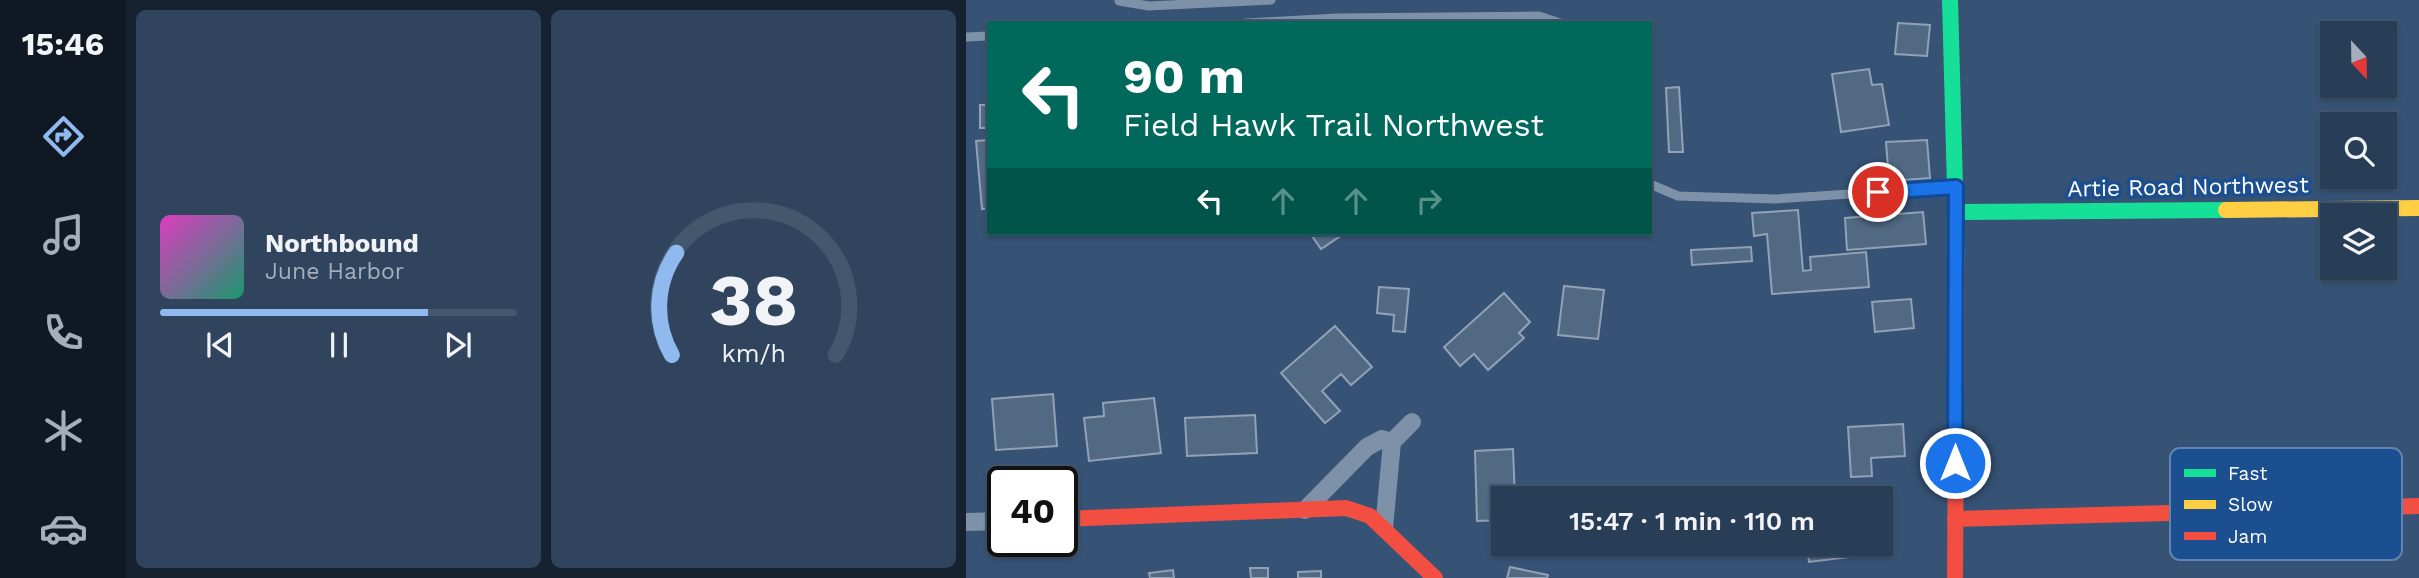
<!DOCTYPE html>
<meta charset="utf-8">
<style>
:root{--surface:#283e57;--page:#30455d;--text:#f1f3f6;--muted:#a5aeba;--line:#44576d;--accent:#90b9f0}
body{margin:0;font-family:"Work Sans",sans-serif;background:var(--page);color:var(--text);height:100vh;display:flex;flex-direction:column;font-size:26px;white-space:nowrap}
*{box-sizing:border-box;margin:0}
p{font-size:23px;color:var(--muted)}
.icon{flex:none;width:38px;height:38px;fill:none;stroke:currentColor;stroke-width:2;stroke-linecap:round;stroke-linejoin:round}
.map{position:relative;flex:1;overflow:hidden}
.drawer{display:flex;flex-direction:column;gap:10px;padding:10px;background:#162230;width:840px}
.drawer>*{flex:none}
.hud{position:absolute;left:21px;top:21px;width:665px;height:214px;border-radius:0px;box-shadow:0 2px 5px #0004,0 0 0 2px var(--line);background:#00695c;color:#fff;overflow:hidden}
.needle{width:46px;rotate:158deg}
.tools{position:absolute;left:1354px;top:21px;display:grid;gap:14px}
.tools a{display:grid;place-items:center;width:77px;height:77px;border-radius:0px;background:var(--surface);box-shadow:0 2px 5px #0004,0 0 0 2px var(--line);font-size:35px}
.speed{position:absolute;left:21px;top:466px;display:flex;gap:14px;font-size:35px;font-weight:700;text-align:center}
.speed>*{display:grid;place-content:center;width:91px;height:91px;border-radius:50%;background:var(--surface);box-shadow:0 2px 5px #0004,0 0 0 2px var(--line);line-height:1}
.speed .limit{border:4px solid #111;border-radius:10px;background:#fff;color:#111}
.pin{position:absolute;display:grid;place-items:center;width:60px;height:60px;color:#fff;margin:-30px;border:4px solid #fff;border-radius:50%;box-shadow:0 2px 7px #0007}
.me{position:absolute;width:77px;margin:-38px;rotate:0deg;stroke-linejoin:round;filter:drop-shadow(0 0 5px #0008)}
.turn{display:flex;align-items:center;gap:24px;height:147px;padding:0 21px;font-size:32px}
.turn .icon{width:91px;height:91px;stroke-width:2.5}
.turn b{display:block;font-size:49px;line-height:60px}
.lanes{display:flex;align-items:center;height:66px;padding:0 21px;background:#0003;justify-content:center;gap:35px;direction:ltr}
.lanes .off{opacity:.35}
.drawer .tile{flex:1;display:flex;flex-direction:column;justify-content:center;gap:10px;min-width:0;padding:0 24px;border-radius:10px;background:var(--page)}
.drawer .dial{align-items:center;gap:0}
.dial svg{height:182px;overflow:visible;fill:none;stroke:var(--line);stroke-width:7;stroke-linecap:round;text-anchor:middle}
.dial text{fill:var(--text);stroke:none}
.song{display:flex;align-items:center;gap:21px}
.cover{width:84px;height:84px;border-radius:10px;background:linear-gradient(135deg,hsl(310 70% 55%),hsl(160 70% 35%))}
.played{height:7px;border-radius:4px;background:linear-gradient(90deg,var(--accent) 75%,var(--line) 75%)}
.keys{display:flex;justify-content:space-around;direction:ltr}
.drawer .tiles{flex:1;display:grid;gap:10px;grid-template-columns:repeat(2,1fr)}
.trip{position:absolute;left:525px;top:486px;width:402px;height:70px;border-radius:0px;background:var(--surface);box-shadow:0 2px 5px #0004,0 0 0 2px var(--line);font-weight:600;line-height:70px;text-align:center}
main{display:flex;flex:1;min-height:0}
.tab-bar{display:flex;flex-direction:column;width:126px;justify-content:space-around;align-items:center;background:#101923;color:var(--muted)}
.tab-bar .icon{width:49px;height:49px}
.tab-bar .on{color:var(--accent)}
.tab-bar b{font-size:32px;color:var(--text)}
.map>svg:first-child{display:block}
.building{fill:#526984;stroke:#92a2b6;stroke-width:2}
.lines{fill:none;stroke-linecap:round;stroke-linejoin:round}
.lane{stroke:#7d92a8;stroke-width:9}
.street{stroke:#7d92a8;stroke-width:18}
.fast{stroke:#16e098;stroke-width:16}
.slow{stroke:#ffcf43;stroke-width:16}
.jam{stroke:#f24e42;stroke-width:16}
.route-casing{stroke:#114b97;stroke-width:18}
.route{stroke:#1a73e8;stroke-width:12}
.labels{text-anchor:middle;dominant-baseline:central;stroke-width:7;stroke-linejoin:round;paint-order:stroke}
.street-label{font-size:23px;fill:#fff;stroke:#1b4f8f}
.key{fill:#1b4f8f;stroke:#5f84b1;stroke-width:2}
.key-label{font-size:19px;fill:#fff}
</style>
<main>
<nav class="tab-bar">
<b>15:46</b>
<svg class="icon on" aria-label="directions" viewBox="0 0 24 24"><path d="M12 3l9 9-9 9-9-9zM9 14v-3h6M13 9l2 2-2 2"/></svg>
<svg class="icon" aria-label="music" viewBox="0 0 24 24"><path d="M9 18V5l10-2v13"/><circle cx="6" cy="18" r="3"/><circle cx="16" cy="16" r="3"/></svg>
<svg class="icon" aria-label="phone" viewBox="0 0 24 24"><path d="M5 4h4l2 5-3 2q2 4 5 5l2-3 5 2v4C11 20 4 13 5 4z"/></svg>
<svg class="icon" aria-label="climate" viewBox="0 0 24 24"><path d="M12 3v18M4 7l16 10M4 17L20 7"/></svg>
<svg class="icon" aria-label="car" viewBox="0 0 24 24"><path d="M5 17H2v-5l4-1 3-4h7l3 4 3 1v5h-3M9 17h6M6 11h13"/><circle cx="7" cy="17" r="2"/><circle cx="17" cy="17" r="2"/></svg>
</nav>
<section class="drawer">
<div class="tiles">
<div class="tile">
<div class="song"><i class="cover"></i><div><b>Northbound</b><p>June Harbor</p></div></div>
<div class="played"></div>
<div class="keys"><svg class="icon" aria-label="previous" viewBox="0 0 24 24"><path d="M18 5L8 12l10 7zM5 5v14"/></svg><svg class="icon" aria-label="pause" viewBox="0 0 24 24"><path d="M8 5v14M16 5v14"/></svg><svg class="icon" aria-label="next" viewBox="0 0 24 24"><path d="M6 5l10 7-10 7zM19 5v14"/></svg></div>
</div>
<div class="tile dial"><svg viewBox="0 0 100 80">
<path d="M14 69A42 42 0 1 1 86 69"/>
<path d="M14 69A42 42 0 0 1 16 24" stroke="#90b9f0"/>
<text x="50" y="56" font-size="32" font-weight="700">38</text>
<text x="50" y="72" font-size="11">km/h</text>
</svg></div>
</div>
</section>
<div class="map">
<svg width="1453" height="578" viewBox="0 0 1453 578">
<rect width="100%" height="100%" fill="#365274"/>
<g class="building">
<polygon points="932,23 964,25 961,56 929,54"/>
<polygon points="903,69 906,85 916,84 923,125 875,132 866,74"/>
<polygon points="713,87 717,152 703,152 700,88"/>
<rect x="14" y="105" width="9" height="23"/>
<polygon points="23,140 23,208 16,209 10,141"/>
<polygon points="961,140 964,178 923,181 920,142"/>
<polygon points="832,210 837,271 845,270 844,257 900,252 903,287 806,294 801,234 788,236 786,213"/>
<polygon points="957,212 960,244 881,250 879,218"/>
<polygon points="344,233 379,233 355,249"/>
<polygon points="785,247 786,261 726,265 725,250"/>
<polygon points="598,286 638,290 632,339 592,335"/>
<polygon points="413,287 443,289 439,332 427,331 428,315 411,313"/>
<polygon points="538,293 564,322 553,333 558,338 522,370 508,354 494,366 478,347"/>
<polygon points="945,299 948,328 909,332 906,302"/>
<polygon points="369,326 406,367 385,385 375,374 356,391 374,411 359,423 315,373"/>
<polygon points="87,394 91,446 30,450 26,399"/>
<polygon points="188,398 195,453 123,461 118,418 138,416 137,403"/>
<polygon points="289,415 291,453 221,456 219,418"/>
<polygon points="937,424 939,456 905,458 906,476 885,477 882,427"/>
<polygon points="547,449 549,499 537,499 537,520 511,521 509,451"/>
<polygon points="875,486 877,499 836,499 835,491"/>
<polygon points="841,544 882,544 884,557 843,562"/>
<polygon points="544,567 582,575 581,578 541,578"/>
<polygon points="284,568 302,568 302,578 285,578"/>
<polygon points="207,570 208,578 184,578 183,573"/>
<polygon points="355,571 355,578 332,578 332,572"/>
</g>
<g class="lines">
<g class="lane">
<polyline points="153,1 183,6 305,0"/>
<polyline points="280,23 371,18 573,16 594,23"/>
<polyline points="0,37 23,36"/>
<polyline points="684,184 712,196 809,199 988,187"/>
</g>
<g class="street">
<polyline points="339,510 401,447 416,439 426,442"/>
<polyline points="0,522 37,521"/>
<polyline points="418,528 426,442 446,422"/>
</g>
<g class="fast">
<polyline points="984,0 991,263"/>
<polyline points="991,212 1260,210"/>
</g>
<polyline class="slow" points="1260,210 1453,208"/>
<g class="jam">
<polyline points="96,519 380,508 404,516 469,578"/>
<polyline points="989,519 1453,506"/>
<polyline points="989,578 991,263"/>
</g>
</g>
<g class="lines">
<defs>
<polyline id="route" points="912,192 990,187 989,463"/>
</defs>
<use href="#route" class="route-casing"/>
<use href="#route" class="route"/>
</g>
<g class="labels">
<g class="street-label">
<text transform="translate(1222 187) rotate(-1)">Artie Road Northwest</text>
</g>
</g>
<rect x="1204" y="448" width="232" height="112" rx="10" class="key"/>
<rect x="1218" y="469" width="32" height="8" fill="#16e098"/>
<rect x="1218" y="500" width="32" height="9" fill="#ffcf43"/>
<rect x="1218" y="532" width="32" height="8" fill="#f24e42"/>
<g class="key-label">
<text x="1262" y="480">Fast</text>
<text x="1262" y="511">Slow</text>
<text x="1262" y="543">Jam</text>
</g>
</svg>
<div class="tools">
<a><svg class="needle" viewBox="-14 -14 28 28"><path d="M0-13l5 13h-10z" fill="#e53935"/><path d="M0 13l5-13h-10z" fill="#a5aeba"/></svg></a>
<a><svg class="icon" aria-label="search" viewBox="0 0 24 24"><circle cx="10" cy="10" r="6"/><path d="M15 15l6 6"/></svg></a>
<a><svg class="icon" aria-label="layers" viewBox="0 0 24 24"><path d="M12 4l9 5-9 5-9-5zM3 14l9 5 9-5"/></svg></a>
</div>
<div class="speed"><div class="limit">40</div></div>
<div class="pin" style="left:912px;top:192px;background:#d93025"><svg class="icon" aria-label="arrive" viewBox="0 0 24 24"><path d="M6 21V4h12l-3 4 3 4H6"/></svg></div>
<svg class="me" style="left:989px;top:463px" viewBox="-20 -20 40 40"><circle r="17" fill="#1a73e8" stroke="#fff" stroke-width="3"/><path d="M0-11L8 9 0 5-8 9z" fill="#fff"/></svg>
<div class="trip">15:47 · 1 min · 110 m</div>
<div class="hud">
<div class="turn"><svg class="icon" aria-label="left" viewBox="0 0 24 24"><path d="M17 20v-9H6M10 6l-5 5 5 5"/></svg><div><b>90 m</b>Field Hawk Trail Northwest</div></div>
<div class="lanes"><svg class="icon" aria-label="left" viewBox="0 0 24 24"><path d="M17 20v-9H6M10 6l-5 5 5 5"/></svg><svg class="icon off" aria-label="ahead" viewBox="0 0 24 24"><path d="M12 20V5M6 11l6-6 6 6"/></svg><svg class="icon off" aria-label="ahead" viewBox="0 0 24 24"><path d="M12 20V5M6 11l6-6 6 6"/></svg><svg class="icon off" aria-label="right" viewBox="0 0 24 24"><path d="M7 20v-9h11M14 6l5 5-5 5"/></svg></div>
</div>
</div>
</main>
